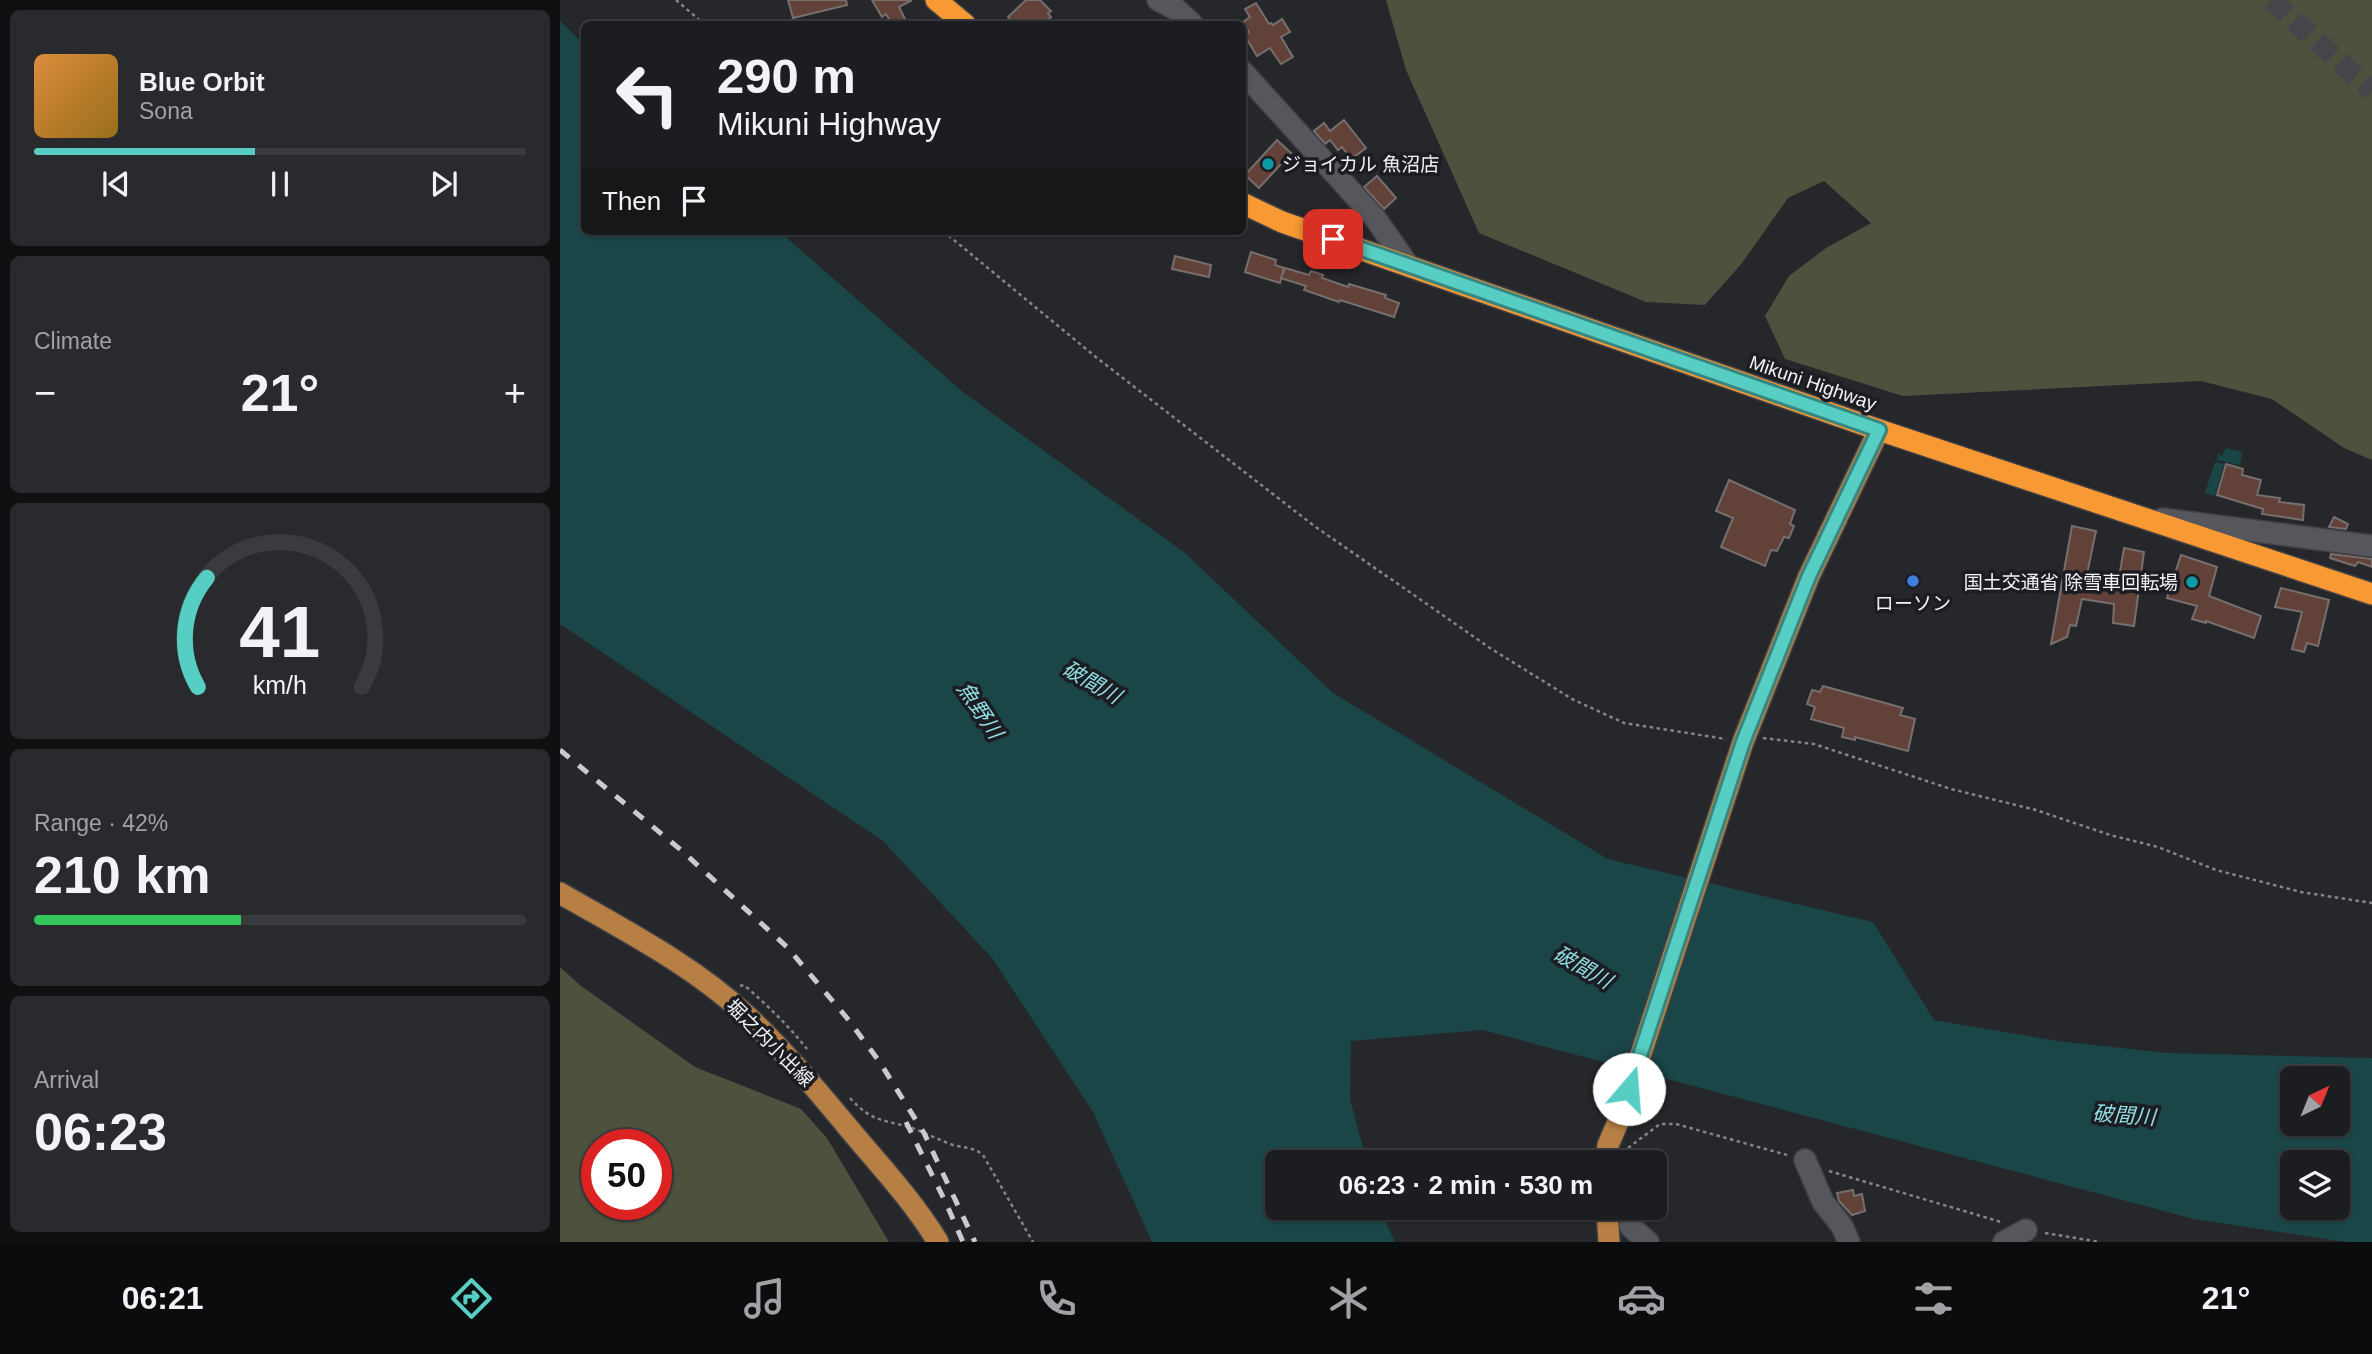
<!DOCTYPE html>
<meta charset="utf-8">
<style>
:root{--surface:#1c1d20;--page:#292a2d;--text:#f1f3f6;--muted:#a0a2a5;--line:#3a3b3e;--accent:#56cec3}
body{margin:0;font-family:Helvetica,"Noto Sans JP",sans-serif;background:var(--page);color:var(--text);height:100vh;display:flex;flex-direction:column;font-size:26px;white-space:nowrap}
*{box-sizing:border-box;margin:0}
p{font-size:23px;color:var(--muted)}
.icon{flex:none;width:38px;height:38px;fill:none;stroke:currentColor;stroke-width:2;stroke-linecap:round;stroke-linejoin:round}
.map{position:relative;flex:1;overflow:hidden}
.drawer{display:flex;flex-direction:column;gap:10px;padding:10px;background:#0f1012;width:560px}
.drawer>*{flex:none}
.banner{position:absolute;left:21px;top:21px;width:665px;height:214px;border-radius:10px;box-shadow:0 2px 5px #0004,0 0 0 2px var(--line);background:#1c1d20;color:var(--text);overflow:hidden}
.needle{width:46px;rotate:43deg}
.controls{position:absolute;left:1720px;top:1066px;display:grid;gap:14px}
.controls a{display:grid;place-items:center;width:70px;height:70px;border-radius:10px;background:var(--surface);box-shadow:0 2px 5px #0004,0 0 0 2px var(--line);font-size:35px}
.speed{position:absolute;left:21px;top:1129px;display:flex;gap:14px;font-size:35px;font-weight:700;text-align:center}
.speed>*{display:grid;place-content:center;width:91px;height:91px;border-radius:50%;background:var(--surface);box-shadow:0 2px 5px #0004,0 0 0 2px var(--line);line-height:1}
.speed .limit{border:10px solid #d22;background:#fff;color:#111}
.pin{position:absolute;display:grid;place-items:center;width:60px;height:60px;color:#fff;margin:-30px;border-radius:14px;box-shadow:0 4px 10px #0006}
.me{position:absolute;width:77px;margin:-38px;rotate:18deg;stroke-linejoin:round;filter:drop-shadow(0 0 5px #0008)}
.turn{display:flex;align-items:center;gap:24px;height:147px;padding:0 21px;font-size:32px}
.turn .icon{width:91px;height:91px;stroke-width:2.5}
.turn b{display:block;font-size:49px;line-height:60px}
.then{display:flex;align-items:center;height:66px;padding:0 21px;background:#0003;gap:14px;font-size:26px}
.big{font-size:52px;font-weight:700;line-height:1.1}
.drawer .widget{flex:1;display:flex;flex-direction:column;justify-content:center;gap:10px;min-width:0;padding:0 24px;border-radius:10px;background:var(--page)}
.drawer .dial{align-items:center;gap:0}
.dial svg{height:182px;overflow:visible;fill:none;stroke:var(--line);stroke-width:7;stroke-linecap:round;text-anchor:middle}
.dial text{fill:var(--text);stroke:none}
.song{display:flex;align-items:center;gap:21px}
.cover{width:84px;height:84px;border-radius:10px;background:linear-gradient(135deg,hsl(30 70% 55%),hsl(40 70% 35%))}
.played{height:7px;border-radius:4px;background:linear-gradient(90deg,var(--accent) 45%,var(--line) 45%)}
.keys{display:flex;justify-content:space-around;direction:ltr}
.heat{display:flex;justify-content:space-between;align-items:center;font-size:38px;direction:ltr}
.charge{height:10px;border-radius:5px;background:linear-gradient(90deg,#34c759 42%,var(--line) 0)}
.trip{position:absolute;left:705px;top:1150px;width:402px;height:70px;border-radius:10px;background:var(--surface);box-shadow:0 2px 5px #0004,0 0 0 2px var(--line);font-weight:700;line-height:70px;text-align:center}
.menu{display:flex;height:112px;justify-content:space-around;align-items:center;background:#0b0c0d;color:var(--muted)}
.menu .icon{width:49px;height:49px}
.menu .active{color:var(--accent)}
.menu b{font-size:32px;color:var(--text)}
main{display:flex;flex:1;min-height:0}
.map>svg:first-child{display:block}
.green{fill:#4d523e;fill-rule:evenodd}
.water{fill:#1a4648;fill-rule:evenodd}
.building{fill:#624139;stroke:#766f6d;stroke-width:2}
.lines{fill:none;stroke-linecap:round;stroke-linejoin:round}
.highway-tunnel{stroke:#44464a;stroke-width:21;stroke-dasharray:21 10;stroke-linecap:butt}
.minor-casing{stroke:#404146;stroke-width:24}
.major-casing{stroke:#404146;stroke-width:24}
.highway-casing{stroke:#404146;stroke-width:24}
.path{stroke:#84868a;stroke-width:2.5;stroke-dasharray:3.5 3.5;stroke-linecap:butt}
.minor{stroke:#55575d;stroke-width:21}
.major{stroke:#b77f44;stroke-width:21}
.highway{stroke:#f99933;stroke-width:21}
.rail{stroke:#cacbcf;stroke-width:5;stroke-dasharray:12 12;stroke-linecap:butt}
.route-casing{stroke:#38867f;stroke-width:18}
.route{stroke:#56cec3;stroke-width:12}
.culture-dot{fill:#0f9aa8;stroke:#1c1d22;stroke-width:2.5}
.shop-dot{fill:#3f7fe0;stroke:#1c1d22;stroke-width:2.5}
.labels{text-anchor:middle;dominant-baseline:central;stroke-width:7;stroke-linejoin:round;paint-order:stroke}
.poi-label{font-size:19px;fill:#f2f3f7;stroke:#1c1d22;text-anchor:start}
.street-label{font-size:19px;fill:#f2f3f7;stroke:#1c1d22}
.water-label{font-size:21px;font-style:italic;fill:#8fdee3;stroke:#1c1d22}
</style>
<main>
<section class="drawer">
<div class="widget">
<div class="song"><i class="cover"></i><div><b>Blue Orbit</b><p>Sona</p></div></div>
<div class="played"></div>
<div class="keys"><svg class="icon" aria-label="previous" viewBox="0 0 24 24"><path d="M18 5L8 12l10 7zM5 5v14"/></svg><svg class="icon" aria-label="pause" viewBox="0 0 24 24"><path d="M8 5v14M16 5v14"/></svg><svg class="icon" aria-label="next" viewBox="0 0 24 24"><path d="M6 5l10 7-10 7zM19 5v14"/></svg></div>
</div>
<div class="widget"><p>Climate</p>
<div class="heat"><a>−</a><b class="big">21°</b><a>+</a></div>
</div>
<div class="widget dial"><svg viewBox="0 0 100 80">
<path d="M14 69A42 42 0 1 1 86 69"/>
<path d="M14 69A42 42 0 0 1 18 21" stroke="#56cec3"/>
<text x="50" y="56" font-size="32" font-weight="700">41</text>
<text x="50" y="72" font-size="11">km/h</text>
</svg></div>
<div class="widget"><p>Range · 42%</p><b class="big">210 km</b><div class="charge"></div></div>
<div class="widget"><p>Arrival</p><b class="big">06:23</b></div>
</section>
<div class="map">
<svg width="1812" height="1242" viewBox="0 0 1812 1242">
<rect width="100%" height="100%" fill="#25272b"/>
<g class="green">
<polygon points="826,0 1812,0 1812,460 1784,448 1712,399 1641,381 1343,396 1225,359 1205,316 1229,276 1266,248 1311,223 1264,181 1228,198 1182,263 1145,305 1086,302 919,233 846,70"/>
<path d="M0,967L21,986L135,1067L241,1109L267,1138L329,1242H0ZM37,1144H96V1204H37Z"/>
</g>
<g class="water">
<path d="M0,21L24,44V231H219L403,392L625,553L773,693L1048,859L1313,922L1374,1020L1497,1041L1607,1053L1812,1058V1242H1785L1634,1219L923,1030L791,1041L790,1099L807,1162H718V1208H819L835,1242H592L533,1112L432,958L323,841L0,624ZM1732,1078H1778V1124H1732ZM1732,1162H1778V1208H1732Z"/>
<polygon points="1666,448 1682,452 1680,465 1657,460 1658,454 1662,456"/>
<polygon points="1655,462 1664,464 1655,496 1645,493"/>
</g>
<g class="building">
<polygon points="228,0 286,0 287,5 233,18"/>
<polygon points="312,0 352,0 339,7 346,21 339,24 332,24 326,14 322,17"/>
<polygon points="466,0 480,0 491,11 488,13 491,17 483,24 455,24 448,17"/>
<polygon points="696,3 709,24 711,23 713,25 722,19 730,32 721,37 733,57 721,64 710,48 697,56 685,36 689,32 683,22 690,17 685,9"/>
<polygon points="784,120 806,148 791,159 782,147 778,150 770,140 765,144 754,131 764,123 770,131"/>
<polygon points="717,140 731,153 699,188 685,175"/>
<polygon points="817,176 836,198 824,209 804,187"/>
<polygon points="691,252 716,260 715,265 724,268 720,283 685,272"/>
<polygon points="615,256 651,265 649,277 612,269"/>
<polygon points="725,268 749,275 751,271 763,275 762,278 788,287 789,284 826,295 825,298 839,303 834,317 780,300 779,302 744,290 746,286 721,278"/>
<polygon points="1666,464 1683,469 1682,475 1701,480 1697,495 1720,498 1719,502 1744,505 1743,520 1702,514 1703,509 1657,495"/>
<polygon points="1169,480 1235,510 1230,524 1234,526 1229,538 1224,537 1217,551 1211,550 1205,566 1161,547 1173,518 1156,511"/>
<polygon points="1774,517 1788,524 1786,529 1769,527"/>
<polygon points="1512,526 1536,531 1527,574 1559,578 1564,548 1584,552 1574,626 1553,623 1554,604 1522,599 1516,626 1510,625 1507,637 1491,644"/>
<polygon points="1771,554 1812,559 1812,567 1798,562 1795,566 1770,558"/>
<polygon points="1621,555 1657,567 1649,596 1701,616 1694,638 1646,621 1646,623 1632,619 1637,606 1607,598"/>
<polygon points="1721,588 1769,600 1758,646 1747,643 1744,652 1732,649 1742,612 1715,607"/>
<polygon points="1263,686 1343,708 1340,715 1355,719 1348,751 1295,737 1295,740 1282,737 1284,728 1251,719 1255,707 1247,704 1252,690 1260,692"/>
<polygon points="1293,1190 1294,1196 1302,1194 1305,1211 1292,1215 1279,1201 1277,1193"/>
</g>
<g class="lines">
<polyline class="highway-tunnel" points="1711,0 1812,91"/>
<defs>
<g id="minor">
<polyline points="598,0 616,9 632,24"/>
<polyline points="682,71 815,218 848,265"/>
<polyline points="1602,519 1812,546"/>
<polyline points="1245,1160 1263,1202 1282,1226 1289,1242"/>
<polyline points="1070,1226 1088,1242"/>
<polyline points="1444,1242 1466,1230"/>
</g>
<g id="major">
<path d="M0,893C62,929 133,965 186,1015C226,1052 261,1095 296,1137C325,1171 355,1204 378,1242"/>
<polyline points="1046,1162 1048,1145 1061,1115 1183,742 1249,576 1319,430"/>
<polyline points="1047,1208 1049,1242"/>
</g>
<g id="highway">
<polyline points="376,0 405,24"/>
<polyline points="682,203 722,222 1319,430 1812,594"/>
</g>
</defs>
<use href="#minor" class="minor-casing"/>
<use href="#major" class="major-casing"/>
<use href="#highway" class="highway-casing"/>
<g class="path">
<polyline points="116,0 144,24"/>
<polyline points="383,231 537,358 753,525 930,648 1012,699 1064,723 1166,739"/>
<polyline points="1203,738 1254,744 1391,789 1476,810 1550,835 1598,847 1656,870 1741,892 1812,903"/>
<path d="M180,986L184,985C207,1005 228,1025 247,1049"/>
<path d="M290,1098C313,1123 323,1119 352,1128C366,1133 379,1140 393,1145C405,1148 413,1147 423,1155L473,1242"/>
<polyline points="1068,1148 1100,1124 1116,1124 1227,1155"/>
<polyline points="1269,1171 1441,1222"/>
<polyline points="1485,1233 1540,1242"/>
</g>
<use href="#minor" class="minor"/>
<use href="#major" class="major"/>
<use href="#highway" class="highway"/>
<g class="rail">
<polyline points="0,750 121,850 227,947 287,1018 319,1061 364,1133 415,1242"/>
<polyline points="346,1122 386,1203 403,1242"/>
</g>
</g>
<g class="lines">
<defs>
<polyline id="route" points="773,239 1319,430 1249,576 1183,742 1069,1089"/>
</defs>
<use href="#route" class="route-casing"/>
<use href="#route" class="route"/>
</g>
<g class="culture-dot">
<circle cx="708" cy="164" r="7"/>
<circle cx="1632" cy="582" r="7"/>
</g>
<circle class="shop-dot" cx="1353" cy="581" r="7"/>
<g class="labels">
<g class="poi-label">
<text x="722" y="164">ジョイカル 魚沼店</text>
<text x="1618" y="582" text-anchor="end">国土交通省 除雪車回転場</text>
<text x="1353" y="603" text-anchor="middle">ローソン</text>
</g>
<g class="street-label">
<text transform="translate(1253 383) rotate(19)">Mikuni Highway</text>
<text transform="translate(210 1043) rotate(45)">堀之内小出線</text>
</g>
<g class="water-label">
<text transform="translate(532 682) rotate(30)">破間川</text>
<text transform="translate(420 710) rotate(56)">魚野川</text>
<text transform="translate(1023 967) rotate(30)">破間川</text>
<text transform="translate(1564 1115) rotate(4)">破間川</text>
</g>
</g>
</svg>
<div class="controls">
<a><svg class="needle" viewBox="-14 -14 28 28"><path d="M0-13l5 13h-10z" fill="#e53935"/><path d="M0 13l5-13h-10z" fill="#a0a2a5"/></svg></a>
<a><svg class="icon" aria-label="layers" viewBox="0 0 24 24"><path d="M12 4l9 5-9 5-9-5zM3 14l9 5 9-5"/></svg></a>
</div>
<div class="speed"><div class="limit">50</div></div>
<div class="pin" style="left:773px;top:239px;background:#d93025"><svg class="icon" aria-label="arrive" viewBox="0 0 24 24"><path d="M6 21V4h12l-3 4 3 4H6"/></svg></div>
<svg class="me" style="left:1069px;top:1089px" viewBox="-20 -20 40 40"><circle r="19" fill="#fff"/><path d="M0-13L10 11 0 6-10 11z" fill="#56cec3"/></svg>
<div class="trip">06:23 · 2 min · 530 m</div>
<div class="banner">
<div class="turn"><svg class="icon" aria-label="left" viewBox="0 0 24 24"><path d="M17 20v-9H6M10 6l-5 5 5 5"/></svg><div><b>290 m</b>Mikuni Highway</div></div>
<div class="then">Then<svg class="icon" aria-label="arrive" viewBox="0 0 24 24"><path d="M6 21V4h12l-3 4 3 4H6"/></svg></div>
</div>
</div>
</main>
<nav class="menu">
<b>06:21</b>
<svg class="icon active" aria-label="directions" viewBox="0 0 24 24"><path d="M12 3l9 9-9 9-9-9zM9 14v-3h6M13 9l2 2-2 2"/></svg>
<svg class="icon" aria-label="music" viewBox="0 0 24 24"><path d="M9 18V5l10-2v13"/><circle cx="6" cy="18" r="3"/><circle cx="16" cy="16" r="3"/></svg>
<svg class="icon" aria-label="phone" viewBox="0 0 24 24"><path d="M5 4h4l2 5-3 2q2 4 5 5l2-3 5 2v4C11 20 4 13 5 4z"/></svg>
<svg class="icon" aria-label="climate" viewBox="0 0 24 24"><path d="M12 3v18M4 7l16 10M4 17L20 7"/></svg>
<svg class="icon" aria-label="car" viewBox="0 0 24 24"><path d="M5 17H2v-5l4-1 3-4h7l3 4 3 1v5h-3M9 17h6M6 11h13"/><circle cx="7" cy="17" r="2"/><circle cx="17" cy="17" r="2"/></svg>
<svg class="icon" aria-label="filters" viewBox="0 0 24 24"><path d="M4 7h16M4 17h16"/><circle cx="9" cy="7" r="2"/><circle cx="15" cy="17" r="2"/></svg>
<b>21°</b>
</nav>
